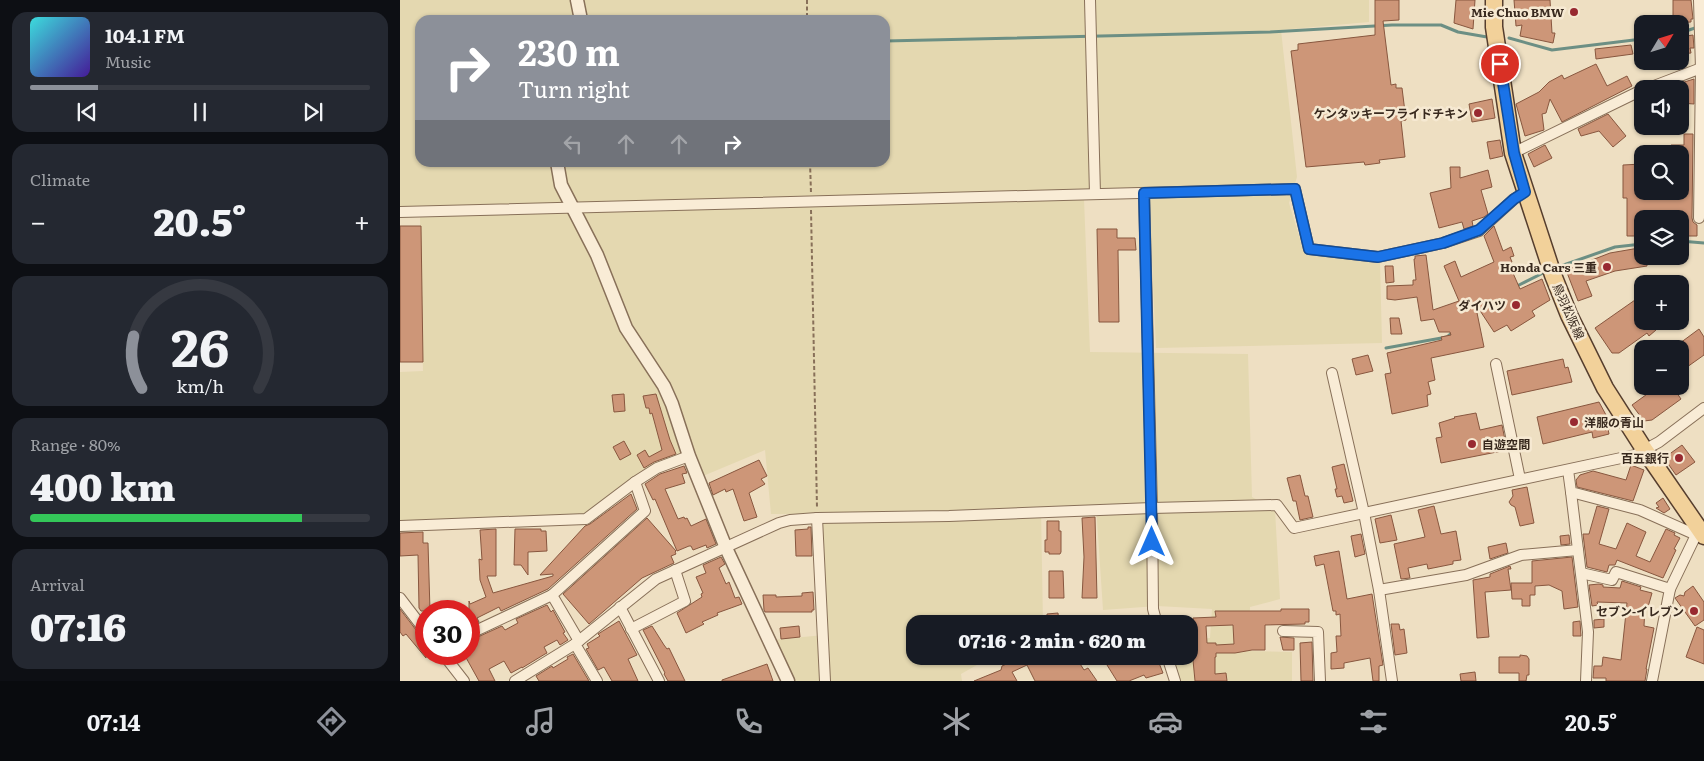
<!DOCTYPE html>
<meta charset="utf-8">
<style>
:root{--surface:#171b24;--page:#242831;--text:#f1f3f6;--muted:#9ea1a6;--line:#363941;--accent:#8c9099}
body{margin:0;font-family:Literata,"Noto Sans JP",serif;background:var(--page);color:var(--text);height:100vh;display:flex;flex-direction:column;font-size:19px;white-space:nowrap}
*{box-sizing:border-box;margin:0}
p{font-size:16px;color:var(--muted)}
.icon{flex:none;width:28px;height:28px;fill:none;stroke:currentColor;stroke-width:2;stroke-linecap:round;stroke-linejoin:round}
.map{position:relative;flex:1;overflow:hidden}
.side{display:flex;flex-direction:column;gap:12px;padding:12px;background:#0d0f14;width:400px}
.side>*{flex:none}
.top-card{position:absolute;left:15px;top:15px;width:475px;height:152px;border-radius:15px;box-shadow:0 1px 4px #0004;background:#8c9099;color:#fff;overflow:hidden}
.needle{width:32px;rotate:52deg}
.controls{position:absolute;left:1234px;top:15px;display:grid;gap:10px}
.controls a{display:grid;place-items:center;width:55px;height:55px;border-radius:10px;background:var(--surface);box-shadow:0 1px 4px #0004;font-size:25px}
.speed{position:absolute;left:15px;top:600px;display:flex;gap:10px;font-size:25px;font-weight:700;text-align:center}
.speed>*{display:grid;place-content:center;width:65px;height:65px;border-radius:50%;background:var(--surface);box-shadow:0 1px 4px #0004;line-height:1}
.speed .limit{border:8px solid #d22;background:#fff;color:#111}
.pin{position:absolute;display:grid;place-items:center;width:42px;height:42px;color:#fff;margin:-21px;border:2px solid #fff;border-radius:50%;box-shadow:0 1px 5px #0007}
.me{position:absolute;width:55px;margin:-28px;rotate:0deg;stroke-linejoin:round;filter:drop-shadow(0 0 4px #0008)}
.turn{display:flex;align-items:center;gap:18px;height:105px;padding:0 20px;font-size:22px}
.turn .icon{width:65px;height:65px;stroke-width:2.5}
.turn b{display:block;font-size:35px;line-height:42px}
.lanes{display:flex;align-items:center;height:48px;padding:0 20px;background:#0003;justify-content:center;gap:25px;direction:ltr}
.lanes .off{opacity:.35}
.big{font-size:38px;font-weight:800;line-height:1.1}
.side .card{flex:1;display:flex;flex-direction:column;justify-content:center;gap:8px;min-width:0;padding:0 18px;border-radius:15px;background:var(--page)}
.side .dial{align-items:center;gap:0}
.dial svg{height:130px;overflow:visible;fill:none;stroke:var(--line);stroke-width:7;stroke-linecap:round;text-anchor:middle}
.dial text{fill:var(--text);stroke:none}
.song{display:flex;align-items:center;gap:15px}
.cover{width:60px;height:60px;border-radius:8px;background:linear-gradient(135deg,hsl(180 70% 55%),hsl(260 70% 35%))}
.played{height:5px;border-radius:2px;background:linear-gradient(90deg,var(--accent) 20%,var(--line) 20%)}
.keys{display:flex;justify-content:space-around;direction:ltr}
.heat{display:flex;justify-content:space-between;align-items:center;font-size:28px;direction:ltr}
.charge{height:8px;border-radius:4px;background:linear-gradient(90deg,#34c759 80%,var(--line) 0)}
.trip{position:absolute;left:506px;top:615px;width:292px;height:50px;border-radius:15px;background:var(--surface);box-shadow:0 1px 4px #0004;font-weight:800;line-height:50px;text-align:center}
.menu{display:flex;height:80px;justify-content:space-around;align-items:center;background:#090b0e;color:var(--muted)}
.menu .icon{width:35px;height:35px}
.menu .on{color:var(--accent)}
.menu b{font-size:22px;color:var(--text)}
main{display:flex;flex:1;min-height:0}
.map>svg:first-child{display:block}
.farmland{fill:#e4d8b0;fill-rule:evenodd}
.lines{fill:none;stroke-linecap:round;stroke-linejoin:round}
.stream{stroke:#6c8f84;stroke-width:3}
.building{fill:#cd9678;stroke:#88573f;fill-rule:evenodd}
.minor-casing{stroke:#887059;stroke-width:12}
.tertiary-casing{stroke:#887059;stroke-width:15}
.primary-casing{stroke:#563e2e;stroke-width:19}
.path{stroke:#887059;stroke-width:2;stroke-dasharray:4 2.5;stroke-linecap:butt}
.minor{stroke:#f9ecd6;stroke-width:10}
.tertiary{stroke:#f9ecd6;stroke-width:12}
.primary{stroke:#f2d19a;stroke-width:16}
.route-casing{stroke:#114b97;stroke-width:12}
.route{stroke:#1a73e8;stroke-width:9}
.poi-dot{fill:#982930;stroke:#f6e9d2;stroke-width:2}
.labels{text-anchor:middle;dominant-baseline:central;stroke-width:5;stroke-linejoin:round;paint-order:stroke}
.poi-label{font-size:12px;font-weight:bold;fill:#38291e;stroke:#f6e9d2;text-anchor:end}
.street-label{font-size:12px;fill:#38291e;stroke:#f6e9d2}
</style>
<main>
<section class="side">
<div class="card">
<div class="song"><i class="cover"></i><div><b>104.1 FM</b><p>Music</p></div></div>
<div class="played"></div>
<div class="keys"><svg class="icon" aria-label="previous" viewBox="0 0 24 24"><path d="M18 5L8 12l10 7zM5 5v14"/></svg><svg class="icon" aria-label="pause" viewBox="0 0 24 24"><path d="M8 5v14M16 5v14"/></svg><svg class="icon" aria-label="next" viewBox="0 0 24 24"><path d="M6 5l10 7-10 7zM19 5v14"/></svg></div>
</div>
<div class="card"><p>Climate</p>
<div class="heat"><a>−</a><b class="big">20.5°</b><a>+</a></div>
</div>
<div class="card dial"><svg viewBox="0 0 100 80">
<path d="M14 69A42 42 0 1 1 86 69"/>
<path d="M14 69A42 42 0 0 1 9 37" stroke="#8c9099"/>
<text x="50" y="56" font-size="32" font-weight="700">26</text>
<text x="50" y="72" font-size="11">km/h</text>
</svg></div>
<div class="card"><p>Range · 80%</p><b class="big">400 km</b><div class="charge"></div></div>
<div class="card"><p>Arrival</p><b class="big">07:16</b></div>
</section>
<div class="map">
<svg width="1304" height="681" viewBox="0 0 1304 681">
<rect width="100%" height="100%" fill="#eedfc2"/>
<path class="farmland" d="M0,0H969V22L881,30L897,177L889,203L903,249L980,263L982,343L756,348L749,197L684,199L690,352L848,354L852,497L875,510L880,599L850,607L849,651L892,652V681H778L771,656H790V640L810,638L812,609L757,606L703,610L696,505L641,509L643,624H515V656H593L561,674L562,681H391L372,640L424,635L421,514H371L365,450L303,476L294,451L183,516L0,522V372L23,371L20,217H0ZM20,20H485V162H20Z"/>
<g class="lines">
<g class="stream">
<polyline points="1280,33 1298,27"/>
<polyline points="1109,38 1152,50 1242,39"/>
<polyline points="485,41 870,32 992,25 1041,25 1058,32 1087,37"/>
<polyline points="1280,241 1304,243"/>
<polyline points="1155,268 1215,247 1242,244"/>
<polyline points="1117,286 1147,271"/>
<polyline points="986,348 1047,337 1053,332"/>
</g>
</g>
<g class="building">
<polygon points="975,0 999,0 999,20 983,21 991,85 996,84 996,88 1002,88 1006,120 1001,121 1005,157 979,160 980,163 965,165 964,162 906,167 891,51 898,50 898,44 975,35"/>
<polygon points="1056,0 1075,0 1073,29 1054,23"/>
<polygon points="1114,0 1150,0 1152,33 1155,33 1153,43 1120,36 1122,25 1116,26"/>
<polygon points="1273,0 1291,0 1293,19 1291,19 1291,22 1273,23"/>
<polygon points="1293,35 1294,48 1290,48 1291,53 1280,54 1280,37"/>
<polygon points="1231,45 1233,54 1196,59 1195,49"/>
<polygon points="1196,64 1207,86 1227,76 1232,86 1162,122 1150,99 1146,113 1142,114 1144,130 1125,136 1116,104 1139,92 1149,82 1162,75 1164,79"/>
<polygon points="1294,79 1294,104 1280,103 1281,83"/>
<polygon points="1092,99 1095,118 1072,122 1069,104"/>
<polygon points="1208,114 1226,136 1213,147 1199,131 1181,136 1178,129"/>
<polygon points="1284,134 1293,134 1292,218 1293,222 1297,225 1297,236 1280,236 1280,219 1242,219 1242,236 1227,236 1227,198 1223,198 1223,165 1242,164 1242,191 1280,191 1280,154 1271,154 1271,145 1284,145"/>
<polygon points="1100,140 1103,156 1090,159 1087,142"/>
<polygon points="1145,145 1152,158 1134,167 1128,154"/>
<polygon points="1050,167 1060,167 1060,178 1088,170 1092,187 1081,190 1088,214 1084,217 1072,221 1073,226 1064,229 1062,222 1039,228 1030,193 1051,188"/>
<polygon points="0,226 21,226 23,362 0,362"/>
<polygon points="1094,226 1103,251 1111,247 1114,256 1110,257 1112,262 1109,264 1120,289 1142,279 1150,300 1132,311 1135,316 1111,331 1107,325 1094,332 1075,303 1084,347 1031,358 1035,380 1028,382 1031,394 1027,395 1028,406 992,414 985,374 991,373 987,353 1042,340 1041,337 1051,335 1050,332 1039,332 1034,319 1021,321 1017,297 995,300 987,299 987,286 1013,285 1013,280 1016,280 1014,259 1015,259 1015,256 1026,255 1033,310 1059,301 1044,266 1055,261 1061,277 1094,262 1084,236"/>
<polygon points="697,229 717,229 717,238 735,238 736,250 718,250 719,322 699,322"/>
<polygon points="1239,248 1241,256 1246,256 1247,266 1215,271 1186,281 1192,296 1178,301 1166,270 1210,253"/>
<polygon points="985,266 993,266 994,282 986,283"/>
<polygon points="1235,300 1242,311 1242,321 1250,321 1256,330 1249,336 1247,333 1219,353 1212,353 1195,328"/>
<polygon points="990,318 999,318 1002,334 991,334"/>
<polygon points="1299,329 1304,337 1304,355 1280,372 1280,349 1272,349"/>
<polygon points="968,355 973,371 956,375 952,359"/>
<polygon points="1163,359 1165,368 1168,367 1172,382 1112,395 1107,371"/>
<polygon points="1245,386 1272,386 1281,399 1252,420 1244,421 1232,405 1250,392"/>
<polygon points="224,394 225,411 214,412 212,395"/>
<polygon points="256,394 270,440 276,454 254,462 244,468 237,455 245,450 249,457 262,450 252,413 250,414 249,408 246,408 243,396"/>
<polygon points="1199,402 1213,428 1208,429 1209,434 1193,438 1192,432 1143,444 1137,417"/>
<polygon points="1076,413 1080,430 1102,425 1107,450 1041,463 1036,438 1042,437 1039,423 1055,418 1054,417"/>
<polygon points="224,441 231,454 220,460 213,447"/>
<polygon points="1282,445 1295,462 1276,475 1264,458"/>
<polygon points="359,460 367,476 361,479 365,484 349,493 357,517 344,521 333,489 326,492 325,489 313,495 309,483"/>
<polygon points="944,464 953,501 944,503 942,496 937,497 935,489 937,489 932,467"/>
<polygon points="1231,465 1244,470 1233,501 1177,487 1176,480 1180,475 1193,471 1226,480"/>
<polygon points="284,466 287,473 282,474 285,483 265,489 278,519 284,517 285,519 287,518 291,526 306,519 316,544 307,548 306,545 293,550 291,546 289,546 277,551 255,499 253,500 245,484 260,474"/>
<polygon points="900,475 905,496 908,496 913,517 900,520 896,501 893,501 887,478"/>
<polygon points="1127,487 1134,523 1120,526 1115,507 1111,505 1109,502 1113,496 1112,490"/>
<polygon points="231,494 237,509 148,589 101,611 99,607 77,618 79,622 72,625 70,621 69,622 69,601 70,604 86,597 80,580 79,559 82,560 80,530 96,529 96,576 87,576 93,593 153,576 153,574 140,575 185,526 190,524"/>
<polygon points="1263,498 1270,509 1264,513 1256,508 1259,507 1256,503"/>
<polygon points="1034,506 1041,534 1056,531 1061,560 1053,561 1053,564 1028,569 1027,564 1008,568 1010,578 1001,579 994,544 1025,537 1018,510"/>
<polygon points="1197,506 1209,509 1199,544 1216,549 1227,523 1246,532 1236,556 1250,562 1266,529 1275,533 1274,535 1280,538 1274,549 1276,550 1263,578 1217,560 1215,565 1209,565 1207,572 1187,567 1183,534 1189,534"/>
<polygon points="991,515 997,540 980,543 975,519"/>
<polygon points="695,517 697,598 682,598 684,557 682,518"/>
<polygon points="247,518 276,551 275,552 276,554 271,556 274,563 242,578 189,624 163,594"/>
<polygon points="647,521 659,521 659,531 661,531 661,552 660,554 649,554 649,552 645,552 645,540 647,540"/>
<polygon points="408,527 411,527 412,556 396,556 395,530 408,529"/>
<polygon points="115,529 141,529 141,531 146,531 147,551 128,552 128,575 121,565 114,565"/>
<polygon points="23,532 23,543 28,543 30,611 21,611 19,608 18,555 0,556 0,533"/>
<polygon points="961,534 965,554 955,557 951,536"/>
<polygon points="1169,535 1170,544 1161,545 1160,536"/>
<polygon points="1106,543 1108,553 1090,559 1088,547"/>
<polygon points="939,551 947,599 972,594 983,665 979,666 979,681 973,681 970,658 944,663 944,668 931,669 931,653 937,652 936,636 941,636 940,614 936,615 936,611 933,611 924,564 916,566 914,556"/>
<polygon points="321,557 325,564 319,568 326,584 329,582 335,598 339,597 342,604 317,613 318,615 302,622 304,624 286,633 277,613 302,597 301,594 303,593 296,577 306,573 303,565"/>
<polygon points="1172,557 1178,607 1164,609 1162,591 1149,585 1135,586 1135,595 1130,595 1130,606 1122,606 1122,599 1112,599 1111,583 1132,583 1132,561"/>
<polygon points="1110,566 1111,569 1108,569 1111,590 1085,592 1089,637 1077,638 1073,580 1090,577 1090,574"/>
<polygon points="649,571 663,571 664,598 649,598"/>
<polygon points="1222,581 1241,587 1240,590 1252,593 1248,607 1245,606 1244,626 1254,628 1246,669 1247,669 1245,681 1206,681 1206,678 1193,678 1194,666 1202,666 1203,657 1221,660 1227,603 1197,602 1198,605 1192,606 1189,585 1199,584 1203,585 1203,587 1220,588"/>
<polygon points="1293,586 1304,602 1304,620 1295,626 1275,598 1280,595 1284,596 1285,592"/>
<polygon points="413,592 414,610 412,610 412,612 365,612 364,610 363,595 376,595 376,597 402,596 402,593"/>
<polygon points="147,605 151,612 153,610 165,632 163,633 168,640 160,645 157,640 144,647 147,653 145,654 122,668 122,667 111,673 104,661 89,669 95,681 79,681 64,654 69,654 69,641 102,626 105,630 118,623 116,619"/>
<polygon points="0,609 26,643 26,658 6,634 3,636 0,632"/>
<path d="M881,609H909V622H905V624L865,625V650H852L835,653H816V657H815V674L826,673L827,681H795L793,660H790V643H793V618L816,617L815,611H881ZM833,625L834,644L816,645V643H807L806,626Z"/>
<polygon points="658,613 659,624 647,624 647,614"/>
<polygon points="1204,619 1204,627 1194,628 1194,620"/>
<polygon points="219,621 237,655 228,659 238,681 212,681 204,667 198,670 186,649 189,648 187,644 200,636 198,634"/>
<polygon points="1180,621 1181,636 1173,636 1173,622"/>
<polygon points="991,624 999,624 1000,630 1004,629 1007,653 995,655"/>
<polygon points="252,626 264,645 267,649 269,648 285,681 268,681 264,674 265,673 243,630"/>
<polygon points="399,626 400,637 381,639 380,628"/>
<polygon points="1297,627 1304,630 1304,664 1286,657"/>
<polygon points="880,637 894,638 894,650 883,650"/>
<polygon points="912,642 913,681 901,681 900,643"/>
<polygon points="173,654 189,681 139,681 136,676 152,666 153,668 168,659 167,657"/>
<polygon points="1120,655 1127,656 1129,659 1129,675 1127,675 1126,681 1119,681 1119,673 1099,673 1099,657 1120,657"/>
<polygon points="624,656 646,656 637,660 637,661 649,656 675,656 684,670 688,668 697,681 635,681 627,665 612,672 617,681 574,681 601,670 602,666"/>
<polygon points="721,656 750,656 752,661 757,658 763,673 746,678 744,675 729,681 717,681 707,665"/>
<polygon points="367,664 373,681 322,681 322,680"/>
<polygon points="1075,672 1076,681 1061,681 1060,674"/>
</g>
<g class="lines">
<defs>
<g id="minor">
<polyline points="690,0 695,194"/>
<polyline points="1246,89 1304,67"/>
<polyline points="1113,153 1242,90"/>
<polyline points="744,193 752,508 753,609 757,624"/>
<polyline points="0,212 895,189 909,249 978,257 1043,243 1079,231 1114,199 1125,192"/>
<polyline points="1299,218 1301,69 1299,0"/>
<polyline points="1096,364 1120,479"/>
<polyline points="932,373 964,513 979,590 992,681"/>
<polyline points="1168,470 1171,492 1240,510 1303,538"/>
<polyline points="417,518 425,681"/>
<polyline points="0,526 186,519 235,482 257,468 289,456"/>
<polyline points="1178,550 1188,632 1186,681"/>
<polyline points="1181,573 1212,580 1216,572 1270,589 1252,681"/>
<polyline points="1270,589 1296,535"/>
<polyline points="979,590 1066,575 1121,555 1178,550 1171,492"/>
<polyline points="0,598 26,632"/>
<polyline points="220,607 259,681"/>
<polyline points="231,629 285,601 275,570"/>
<polyline points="883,631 918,632 920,681"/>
<polyline points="69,634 152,595"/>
<polyline points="179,641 152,595 245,511 235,482"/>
<polyline points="43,654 64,681"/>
<polyline points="767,656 775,681"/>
<polyline points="115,681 175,644"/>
<polyline points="197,681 175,644 256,579 379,523 390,520 417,518 549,516 752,508 877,505 894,528 1235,455 1259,442 1304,408"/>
</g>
<g id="tertiary">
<polyline points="177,0 181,20"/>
<polyline points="157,162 161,185 197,255 226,328 264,386 272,404 289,456 326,548 388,681"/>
</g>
<polyline id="primary" points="1094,0 1094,27 1113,153 1153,275 1169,315 1205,388 1244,449 1304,536"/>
</defs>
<use href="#minor" class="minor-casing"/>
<use href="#tertiary" class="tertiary-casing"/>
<use href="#primary" class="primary-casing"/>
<g class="path">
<polyline points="407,0 407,20"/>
<polyline points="410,162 411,193"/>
<polyline points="411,210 417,508"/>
</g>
<use href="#minor" class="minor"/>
<use href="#tertiary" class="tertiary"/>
<use href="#primary" class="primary"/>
</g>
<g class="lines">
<defs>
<polyline id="route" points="752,542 744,193 895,189 909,249 978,257 1043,243 1079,230 1114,199 1125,192 1114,153 1100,64"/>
</defs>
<use href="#route" class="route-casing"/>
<use href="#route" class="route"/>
</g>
<g class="poi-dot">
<circle cx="1174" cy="12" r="5"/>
<circle cx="1078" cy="113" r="5"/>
<circle cx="1207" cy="267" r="5"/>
<circle cx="1116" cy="305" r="5"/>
<circle cx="1174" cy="422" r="5"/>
<circle cx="1072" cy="444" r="5"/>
<circle cx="1279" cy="458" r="5"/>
<circle cx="1294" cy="611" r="5"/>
</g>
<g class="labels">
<g class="poi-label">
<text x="1164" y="12">Mie Chuo BMW</text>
<text x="1068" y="113">ケンタッキーフライドチキン</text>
<text x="1197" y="267">Honda Cars 三重</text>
<text x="1106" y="305">ダイハツ</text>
<text x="1184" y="422" text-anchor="start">洋服の青山</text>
<text x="1082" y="444" text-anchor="start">自遊空間</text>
<text x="1269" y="458">百五銀行</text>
<text x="1284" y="611">セブン-イレブン</text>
</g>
<g class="street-label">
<text transform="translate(1169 311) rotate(66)">鳥羽松阪線</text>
</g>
</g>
</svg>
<div class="controls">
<a><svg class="needle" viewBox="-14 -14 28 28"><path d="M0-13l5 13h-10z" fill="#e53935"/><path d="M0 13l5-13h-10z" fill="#9ea1a6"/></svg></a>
<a><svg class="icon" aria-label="sound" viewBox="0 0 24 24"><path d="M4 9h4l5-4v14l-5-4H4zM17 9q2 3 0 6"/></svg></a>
<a><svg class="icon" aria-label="search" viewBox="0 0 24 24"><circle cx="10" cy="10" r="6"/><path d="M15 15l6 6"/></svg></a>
<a><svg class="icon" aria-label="layers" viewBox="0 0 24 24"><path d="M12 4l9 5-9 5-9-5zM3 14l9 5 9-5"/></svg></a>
<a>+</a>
<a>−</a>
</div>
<div class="speed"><div class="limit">30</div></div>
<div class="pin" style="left:1100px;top:64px;background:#d93025"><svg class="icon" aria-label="arrive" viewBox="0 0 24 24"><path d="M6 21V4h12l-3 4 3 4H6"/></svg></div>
<svg class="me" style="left:752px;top:542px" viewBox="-20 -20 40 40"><path d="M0-17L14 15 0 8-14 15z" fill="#1a73e8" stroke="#fff" stroke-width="4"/></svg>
<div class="trip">07:16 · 2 min · 620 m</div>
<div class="top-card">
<div class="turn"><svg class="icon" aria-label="right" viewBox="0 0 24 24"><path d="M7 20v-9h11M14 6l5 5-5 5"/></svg><div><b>230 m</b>Turn right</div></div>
<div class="lanes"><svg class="icon off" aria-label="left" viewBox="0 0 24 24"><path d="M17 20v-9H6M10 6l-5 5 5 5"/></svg><svg class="icon off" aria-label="ahead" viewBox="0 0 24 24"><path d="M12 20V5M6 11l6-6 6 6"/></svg><svg class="icon off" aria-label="ahead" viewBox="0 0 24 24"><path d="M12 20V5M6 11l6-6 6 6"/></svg><svg class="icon" aria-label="right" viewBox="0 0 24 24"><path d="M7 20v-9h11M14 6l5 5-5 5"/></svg></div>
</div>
</div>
</main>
<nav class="menu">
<b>07:14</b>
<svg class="icon on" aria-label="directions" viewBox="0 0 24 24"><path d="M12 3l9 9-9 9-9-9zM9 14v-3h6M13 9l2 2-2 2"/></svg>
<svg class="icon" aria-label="music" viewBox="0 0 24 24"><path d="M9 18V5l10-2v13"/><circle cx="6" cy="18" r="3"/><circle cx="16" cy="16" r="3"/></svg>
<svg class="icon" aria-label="phone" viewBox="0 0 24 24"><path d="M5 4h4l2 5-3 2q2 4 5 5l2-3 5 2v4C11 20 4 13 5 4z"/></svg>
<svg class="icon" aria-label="climate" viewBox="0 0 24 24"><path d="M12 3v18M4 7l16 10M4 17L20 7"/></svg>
<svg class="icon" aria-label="car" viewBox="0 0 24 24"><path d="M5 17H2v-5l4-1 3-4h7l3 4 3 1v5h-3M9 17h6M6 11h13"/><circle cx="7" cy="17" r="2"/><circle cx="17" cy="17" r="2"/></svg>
<svg class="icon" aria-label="filters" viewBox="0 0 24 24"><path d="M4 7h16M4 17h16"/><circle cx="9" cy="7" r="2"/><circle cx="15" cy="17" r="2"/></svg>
<b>20.5°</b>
</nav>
